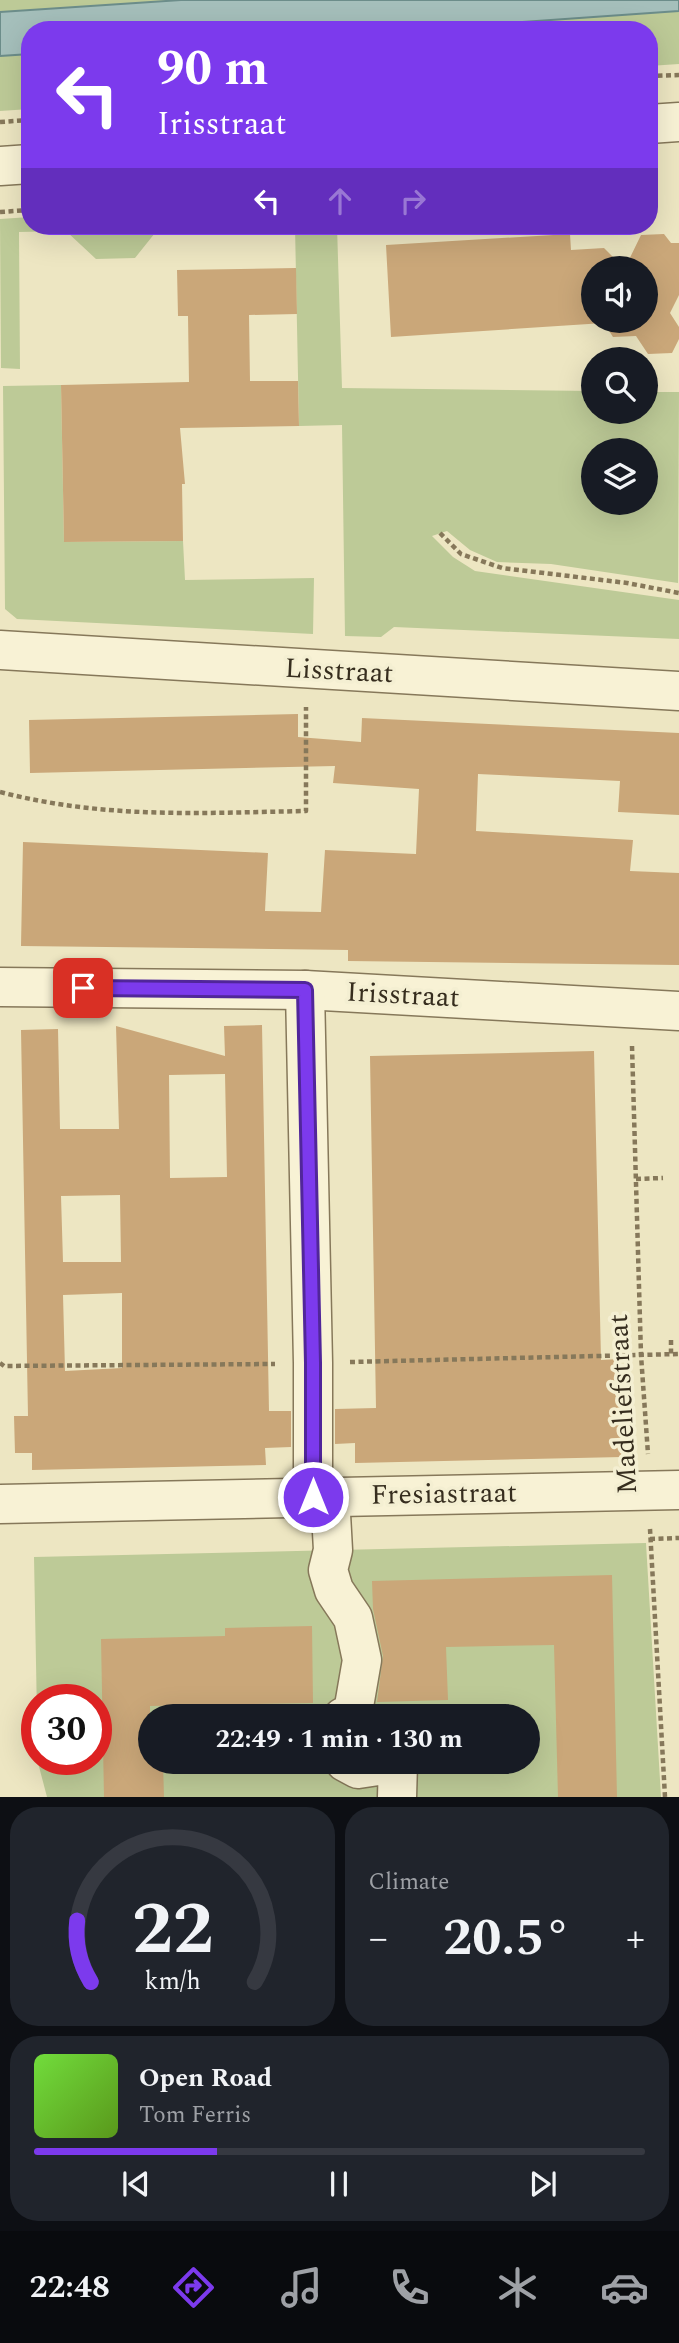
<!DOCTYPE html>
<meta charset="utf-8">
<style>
:root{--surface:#171b24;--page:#20242c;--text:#f1f3f6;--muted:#9ea1a6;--line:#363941;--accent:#7c3aed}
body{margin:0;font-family:Spectral,serif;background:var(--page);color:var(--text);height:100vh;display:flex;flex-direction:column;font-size:26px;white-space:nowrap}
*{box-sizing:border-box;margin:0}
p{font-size:23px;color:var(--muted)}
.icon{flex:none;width:38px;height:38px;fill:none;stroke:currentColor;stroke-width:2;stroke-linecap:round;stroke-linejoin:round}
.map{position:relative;height:1797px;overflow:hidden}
.panel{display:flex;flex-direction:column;gap:10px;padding:10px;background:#0d0f14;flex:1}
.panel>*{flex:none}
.top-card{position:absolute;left:21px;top:21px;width:637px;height:214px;border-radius:28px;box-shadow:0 7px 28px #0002;background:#7c3aed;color:#fff;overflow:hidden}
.buttons{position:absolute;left:581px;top:256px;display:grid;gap:14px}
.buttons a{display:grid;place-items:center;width:77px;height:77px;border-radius:50%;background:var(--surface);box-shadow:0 7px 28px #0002;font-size:35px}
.speed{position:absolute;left:21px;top:1684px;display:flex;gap:14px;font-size:35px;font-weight:700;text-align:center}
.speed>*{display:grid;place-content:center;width:91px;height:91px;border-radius:50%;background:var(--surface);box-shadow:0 7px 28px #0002;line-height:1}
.speed .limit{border:10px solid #d22;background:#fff;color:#111}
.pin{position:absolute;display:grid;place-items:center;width:60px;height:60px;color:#fff;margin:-30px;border-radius:14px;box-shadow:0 4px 10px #0006}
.me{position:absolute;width:77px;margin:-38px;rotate:0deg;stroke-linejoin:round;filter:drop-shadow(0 0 5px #0008)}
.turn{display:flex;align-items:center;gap:24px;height:147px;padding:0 21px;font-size:32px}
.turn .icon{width:91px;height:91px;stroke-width:2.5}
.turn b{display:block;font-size:49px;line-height:60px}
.lanes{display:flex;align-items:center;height:66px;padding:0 21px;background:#0003;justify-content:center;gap:35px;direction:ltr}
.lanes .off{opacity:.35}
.big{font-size:52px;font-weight:700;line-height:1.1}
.panel .widget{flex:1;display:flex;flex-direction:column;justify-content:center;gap:10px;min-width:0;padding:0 24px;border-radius:28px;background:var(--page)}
.panel .dial{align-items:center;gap:0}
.dial svg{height:182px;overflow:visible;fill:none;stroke:var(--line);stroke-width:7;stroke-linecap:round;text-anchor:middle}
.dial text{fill:var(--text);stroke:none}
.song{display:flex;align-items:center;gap:21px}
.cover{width:84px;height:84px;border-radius:10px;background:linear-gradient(135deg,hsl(100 70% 55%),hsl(90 70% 35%))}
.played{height:7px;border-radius:4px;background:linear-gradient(90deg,var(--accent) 30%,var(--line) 30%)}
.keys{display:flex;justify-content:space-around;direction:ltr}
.heat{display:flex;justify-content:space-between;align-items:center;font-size:38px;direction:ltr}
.panel .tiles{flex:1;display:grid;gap:10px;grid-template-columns:1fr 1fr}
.widget:last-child{grid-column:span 2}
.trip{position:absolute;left:138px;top:1704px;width:402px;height:70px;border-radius:35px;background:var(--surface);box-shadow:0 7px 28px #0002;font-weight:700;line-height:70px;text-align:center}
.tab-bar{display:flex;height:112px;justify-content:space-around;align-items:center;background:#090b0e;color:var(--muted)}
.tab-bar .icon{width:49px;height:49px}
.tab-bar .selected{color:var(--accent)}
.tab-bar b{font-size:32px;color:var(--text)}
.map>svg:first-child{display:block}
.green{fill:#bdca97;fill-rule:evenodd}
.water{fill:#a5bfbb;stroke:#6c8d8a;stroke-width:2}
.building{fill:#caa779;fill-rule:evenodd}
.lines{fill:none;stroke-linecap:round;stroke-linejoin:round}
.minor-casing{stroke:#86785a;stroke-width:41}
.path{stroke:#86785a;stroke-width:4.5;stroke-dasharray:5 3.5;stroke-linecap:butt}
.minor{stroke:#f8f2d5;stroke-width:38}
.route-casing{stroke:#51269a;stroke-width:18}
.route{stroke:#7c3aed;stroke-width:12}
.labels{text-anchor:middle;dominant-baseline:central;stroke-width:7;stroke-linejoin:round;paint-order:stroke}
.street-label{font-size:28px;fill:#362d1e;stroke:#f4efd2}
</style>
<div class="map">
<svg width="679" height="1797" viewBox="0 0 679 1797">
<rect width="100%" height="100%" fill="#ede6c2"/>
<g class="green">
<polygon points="0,0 181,0 0,12"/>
<polygon points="679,11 679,64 649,66 649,30 409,30"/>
<polygon points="30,54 30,109 0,111 0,56"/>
<polygon points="30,217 30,226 159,228 135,258 96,259 66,231 19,232 20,369 1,368 0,219"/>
<path d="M295,226H337L342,388L593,391V411H646V392H679L678,583L551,564L497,562L470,550L447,531L432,536L453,557L475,571L679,600V639L394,627L381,637L345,636L342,425L299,426ZM593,450H646V502H593Z"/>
<polygon points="61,385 64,542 183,541 185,580 314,578 313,634 17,619 5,609 3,386"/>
<path d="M646,1543L661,1797H47L37,1759H96V1699H37V1716L34,1557ZM150,1717H528V1762H150Z"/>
</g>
<polygon class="water" points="181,0 679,0 679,11 409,30 30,30 30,54 0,56 0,12"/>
<g class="building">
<polygon points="570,234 571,250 604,248 624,268 593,268 593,320 646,320 646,268 625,268 641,235 664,234 671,243 679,243 679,295 670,313 679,327 679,339 672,353 648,354 636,336 613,337 604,323 391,337 386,245"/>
<polygon points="296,268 297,314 249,315 250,381 298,381 299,426 180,428 185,484 182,484 183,541 64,542 61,385 189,382 188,316 178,316 177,270"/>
<polygon points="298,714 298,737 361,742 362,718 679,733 679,815 618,812 620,781 478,774 476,831 633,840 630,871 679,873 679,965 348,961 348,950 21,946 23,842 268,853 265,911 321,912 325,850 416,854 419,789 333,783 335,766 30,773 29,720"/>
<path d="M262,1025L269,1411H291V1447L265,1448L266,1465L32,1470V1453H15L14,1416H28L21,1030L58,1029L60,1129H119L116,1026L225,1056L224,1026ZM225,1074L227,1177L170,1178L169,1075ZM120,1195L121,1262H63L61,1196ZM122,1293V1368L65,1371L63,1295Z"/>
<polygon points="594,1051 601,1360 620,1359 622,1457 355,1463 355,1443 335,1444 335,1409 376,1408 370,1056"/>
<polygon points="612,1575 617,1797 558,1797 554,1645 446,1647 448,1700 377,1702 383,1656 373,1609 372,1581"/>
<polygon points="312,1626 313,1703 150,1706 150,1762 163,1762 164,1797 104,1797 101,1639 225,1636 225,1628"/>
</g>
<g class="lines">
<defs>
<g id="minor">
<polyline points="649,124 679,122"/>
<polyline points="0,166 30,164"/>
<polyline points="0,650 679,691"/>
<polyline points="0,987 305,990 679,1011"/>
<polyline points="305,990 313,1363 313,1497"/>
<polyline points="330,1496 333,1550 328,1570 334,1590 353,1618 362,1660 353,1712 343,1717"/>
<polyline points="0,1504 679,1490"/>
<polyline points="345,1762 358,1769 398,1763 397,1797"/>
</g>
</defs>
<use href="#minor" class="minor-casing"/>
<g class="path">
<polyline points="649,76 679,75"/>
<polyline points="0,122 30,120"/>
<polyline points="0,212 30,210"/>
<polyline points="440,533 461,554 502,568 627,583 679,593"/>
<path d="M0,792C105,819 199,813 306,811V707"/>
<polyline points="632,1046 641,1355 648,1454"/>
<polyline points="636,1179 663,1178"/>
<polyline points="671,1340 671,1354"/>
<polyline points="350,1362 679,1354"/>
<polyline points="0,1363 4,1366 275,1364"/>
<polyline points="650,1529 665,1797"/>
<polyline points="650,1539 679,1538"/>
<polyline points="392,1708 399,1707 420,1717"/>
</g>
<use href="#minor" class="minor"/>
</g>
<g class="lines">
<defs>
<polyline id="route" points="83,988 305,990 313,1363 313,1497"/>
</defs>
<use href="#route" class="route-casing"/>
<use href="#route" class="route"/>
</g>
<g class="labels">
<g class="street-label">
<text transform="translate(339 671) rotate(3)">Lisstraat</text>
<text transform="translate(403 995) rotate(3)">Irisstraat</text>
<text transform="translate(623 1404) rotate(-93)">Madeliefstraat</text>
<text transform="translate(444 1494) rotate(-1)">Fresiastraat</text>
</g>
</g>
</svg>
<div class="buttons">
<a><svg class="icon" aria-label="sound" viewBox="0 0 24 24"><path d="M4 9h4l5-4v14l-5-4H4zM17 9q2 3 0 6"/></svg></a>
<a><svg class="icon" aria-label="search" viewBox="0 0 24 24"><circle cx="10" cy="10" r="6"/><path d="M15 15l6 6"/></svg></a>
<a><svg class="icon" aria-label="layers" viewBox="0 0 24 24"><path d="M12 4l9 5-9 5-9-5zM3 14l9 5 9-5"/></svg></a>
</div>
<div class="speed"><div class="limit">30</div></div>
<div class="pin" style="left:83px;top:988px;background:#d93025"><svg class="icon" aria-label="arrive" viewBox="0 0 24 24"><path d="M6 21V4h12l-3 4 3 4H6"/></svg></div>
<svg class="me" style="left:313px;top:1497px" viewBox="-20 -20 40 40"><circle r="17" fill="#7c3aed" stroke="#fff" stroke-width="3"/><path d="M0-11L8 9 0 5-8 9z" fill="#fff"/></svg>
<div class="trip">22:49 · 1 min · 130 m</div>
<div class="top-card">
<div class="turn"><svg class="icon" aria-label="left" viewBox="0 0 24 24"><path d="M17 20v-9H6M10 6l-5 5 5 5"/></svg><div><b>90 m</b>Irisstraat</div></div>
<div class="lanes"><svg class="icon" aria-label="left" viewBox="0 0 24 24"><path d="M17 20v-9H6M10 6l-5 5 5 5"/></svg><svg class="icon off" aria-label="ahead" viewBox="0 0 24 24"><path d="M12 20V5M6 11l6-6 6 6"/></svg><svg class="icon off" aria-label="right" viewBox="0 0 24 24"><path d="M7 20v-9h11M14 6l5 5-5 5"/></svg></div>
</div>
</div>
<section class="panel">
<div class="tiles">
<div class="widget dial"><svg viewBox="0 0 100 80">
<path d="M14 69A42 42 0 1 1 86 69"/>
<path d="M14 69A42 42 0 0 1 8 42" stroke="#7c3aed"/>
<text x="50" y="56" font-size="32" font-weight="700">22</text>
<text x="50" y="72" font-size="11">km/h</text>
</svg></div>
<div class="widget"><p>Climate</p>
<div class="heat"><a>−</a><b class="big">20.5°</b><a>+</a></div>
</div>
<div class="widget">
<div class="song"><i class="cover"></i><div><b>Open Road</b><p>Tom Ferris</p></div></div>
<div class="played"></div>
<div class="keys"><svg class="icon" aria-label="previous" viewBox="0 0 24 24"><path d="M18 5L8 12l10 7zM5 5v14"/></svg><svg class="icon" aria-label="pause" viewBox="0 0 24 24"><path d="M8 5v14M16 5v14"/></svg><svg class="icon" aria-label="next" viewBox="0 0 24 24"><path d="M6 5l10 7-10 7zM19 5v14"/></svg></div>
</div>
</div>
</section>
<nav class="tab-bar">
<b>22:48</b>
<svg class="icon selected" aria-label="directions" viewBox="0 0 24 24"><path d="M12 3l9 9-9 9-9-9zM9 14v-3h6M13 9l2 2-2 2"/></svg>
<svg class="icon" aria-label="music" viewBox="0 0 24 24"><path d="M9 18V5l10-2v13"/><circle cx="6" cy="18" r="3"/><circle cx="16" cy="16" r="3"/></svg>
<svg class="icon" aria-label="phone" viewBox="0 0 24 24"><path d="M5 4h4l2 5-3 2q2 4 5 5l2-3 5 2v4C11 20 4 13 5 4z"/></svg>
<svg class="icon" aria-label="climate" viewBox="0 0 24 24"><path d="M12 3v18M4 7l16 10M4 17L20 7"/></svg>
<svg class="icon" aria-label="car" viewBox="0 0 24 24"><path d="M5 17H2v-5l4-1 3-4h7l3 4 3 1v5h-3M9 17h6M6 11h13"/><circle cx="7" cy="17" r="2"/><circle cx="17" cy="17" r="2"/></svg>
</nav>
